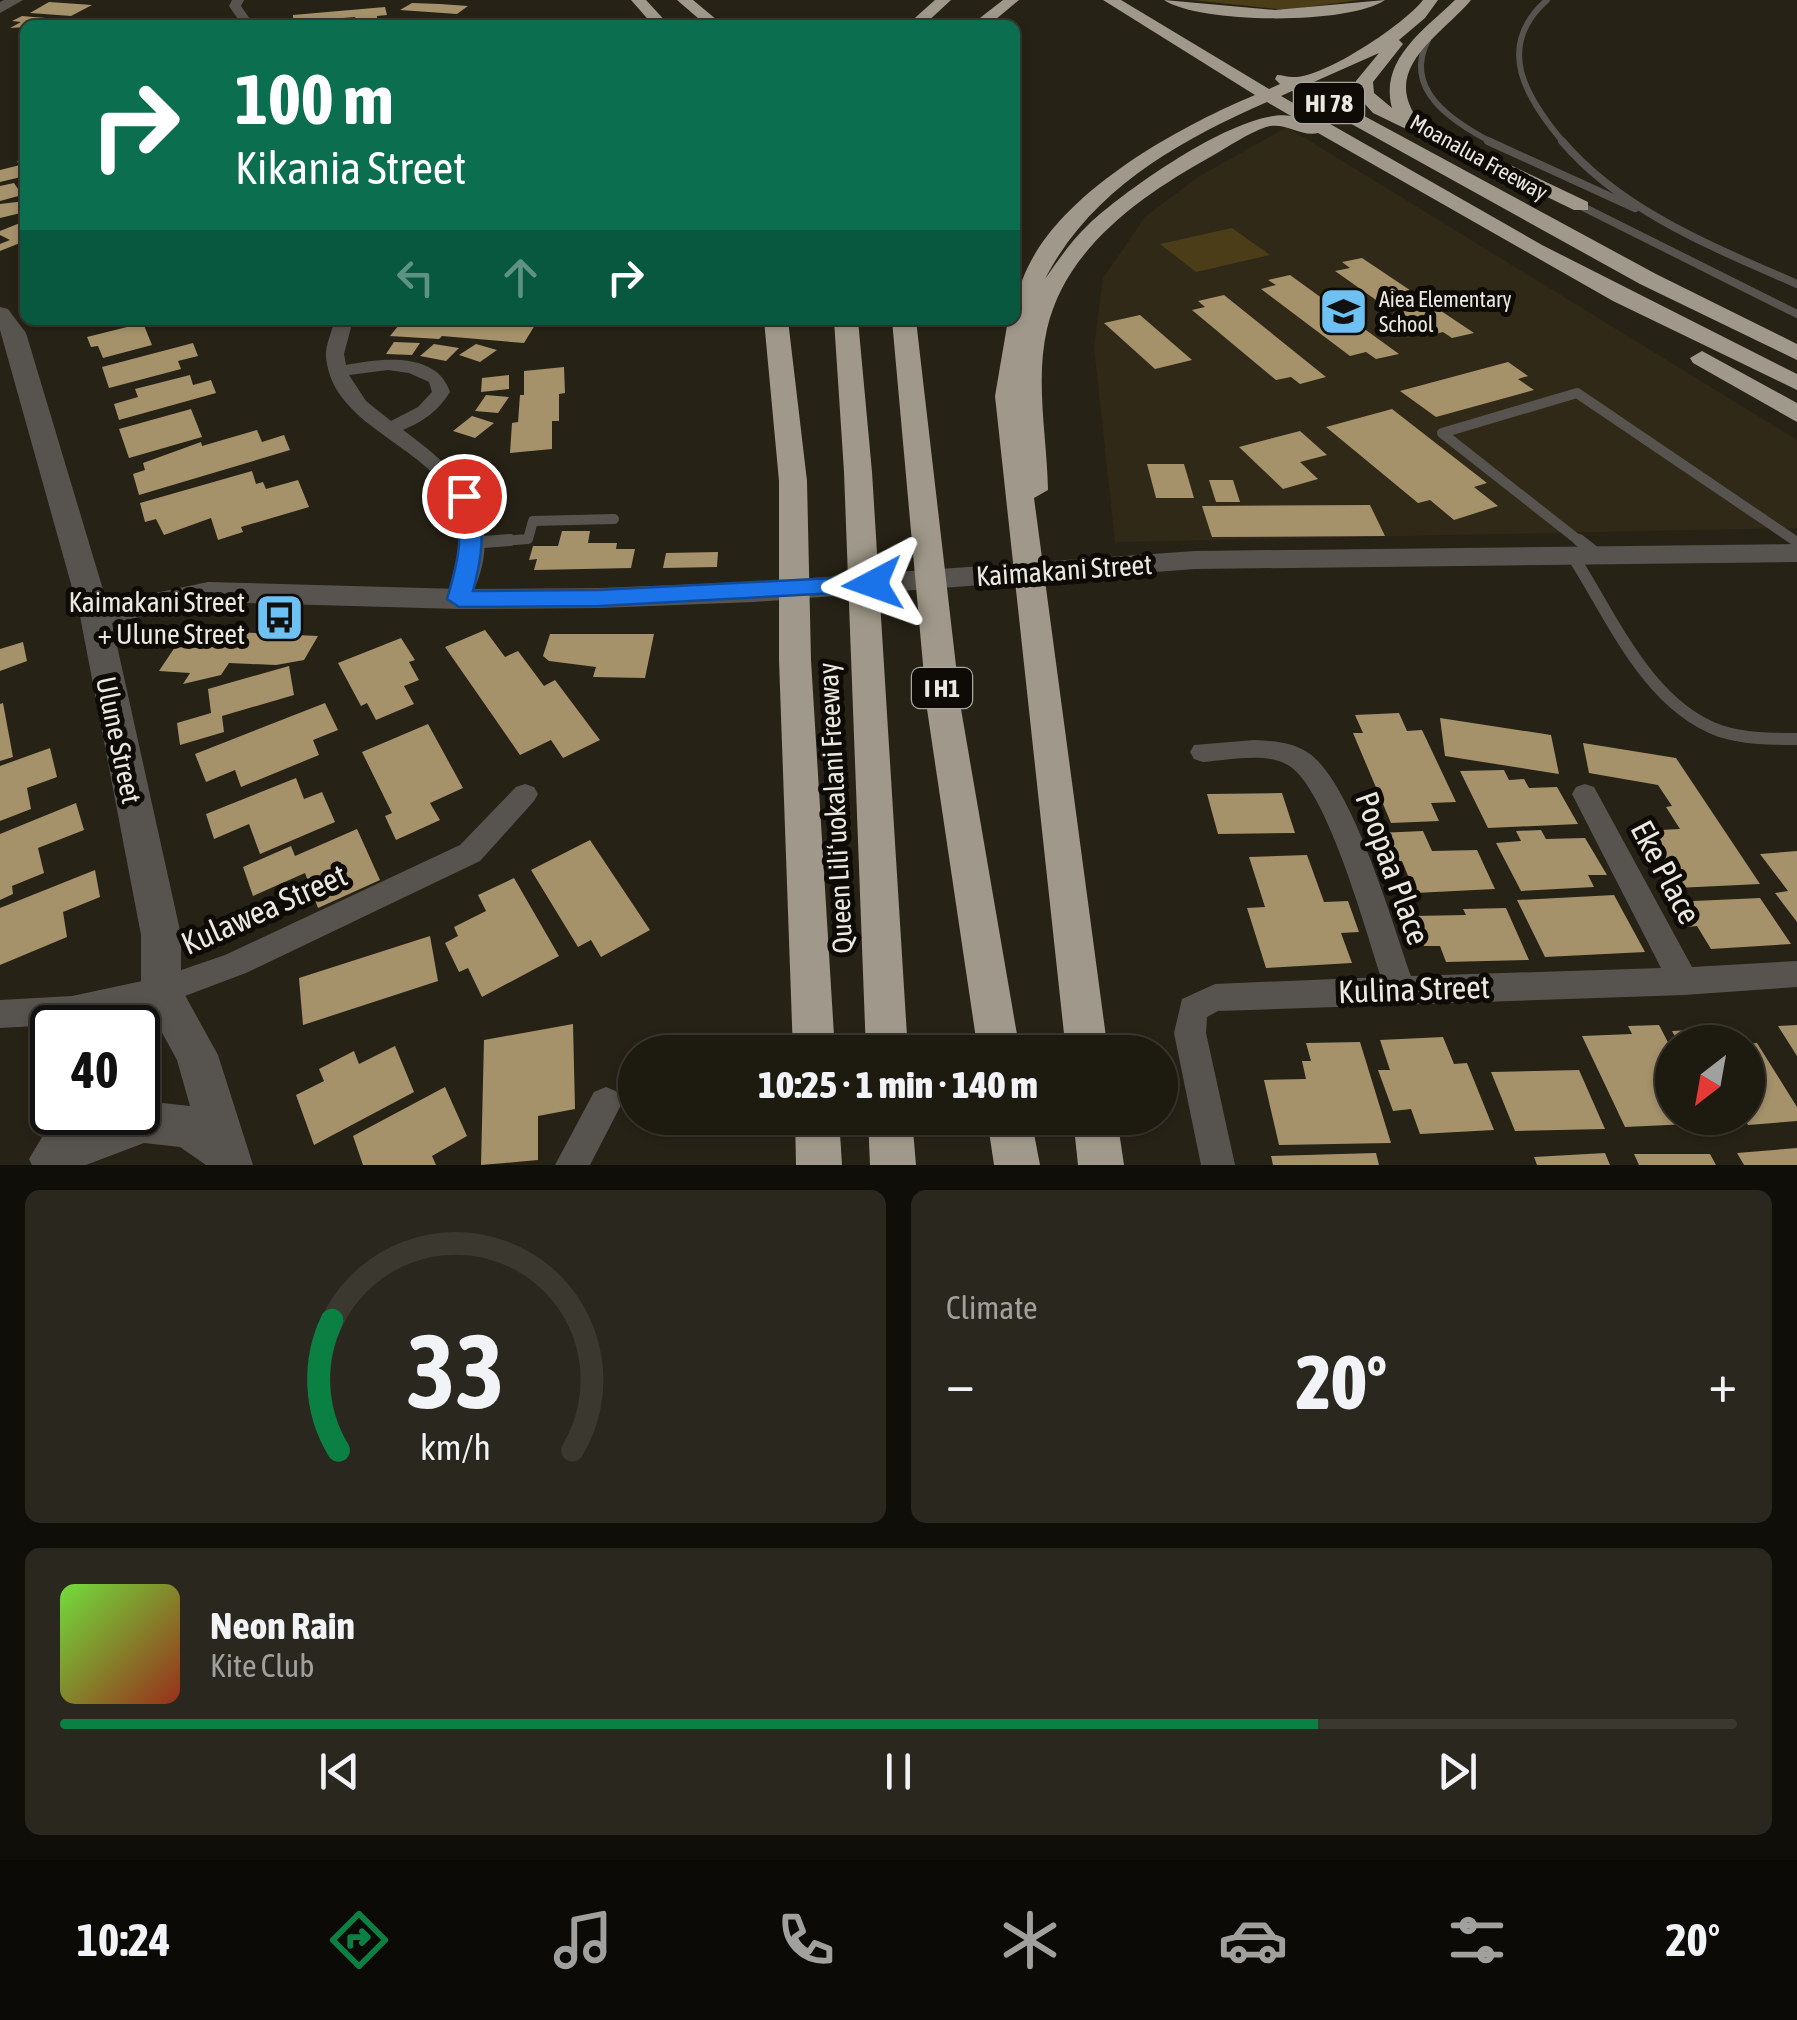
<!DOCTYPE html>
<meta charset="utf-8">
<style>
:root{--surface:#1d1a10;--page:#2a271e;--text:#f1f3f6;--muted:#a0a19f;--line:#3b3830;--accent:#0b8043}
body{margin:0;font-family:"Asap Condensed",sans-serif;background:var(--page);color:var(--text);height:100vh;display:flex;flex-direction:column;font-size:38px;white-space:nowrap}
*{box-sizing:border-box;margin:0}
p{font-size:32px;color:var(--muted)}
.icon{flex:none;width:55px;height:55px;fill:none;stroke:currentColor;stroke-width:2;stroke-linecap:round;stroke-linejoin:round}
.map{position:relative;height:1165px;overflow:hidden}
.panel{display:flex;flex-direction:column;gap:25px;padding:25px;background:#100e09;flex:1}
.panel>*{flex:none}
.banner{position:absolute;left:20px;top:20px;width:1000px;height:305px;border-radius:15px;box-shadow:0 2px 8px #0004,0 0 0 2px var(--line);background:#0b6e4f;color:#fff;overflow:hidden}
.needle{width:65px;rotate:211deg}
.tools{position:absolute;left:1655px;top:1025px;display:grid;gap:20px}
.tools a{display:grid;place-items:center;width:110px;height:110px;border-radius:50%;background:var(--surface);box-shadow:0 2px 8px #0004,0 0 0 2px var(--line);font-size:50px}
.speed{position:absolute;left:30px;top:1005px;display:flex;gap:20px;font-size:50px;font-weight:700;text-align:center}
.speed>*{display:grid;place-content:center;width:130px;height:130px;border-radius:50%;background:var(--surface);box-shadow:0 2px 8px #0004,0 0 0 2px var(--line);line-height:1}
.speed .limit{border:5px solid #111;border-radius:15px;background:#fff;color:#111}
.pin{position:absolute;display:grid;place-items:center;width:85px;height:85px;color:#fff;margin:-42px;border:5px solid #fff;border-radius:50%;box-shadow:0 2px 10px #0007}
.me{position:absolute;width:110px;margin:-55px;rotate:266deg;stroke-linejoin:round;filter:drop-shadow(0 0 8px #0008)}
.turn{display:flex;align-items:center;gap:35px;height:210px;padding:0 50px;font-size:45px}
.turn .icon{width:130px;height:130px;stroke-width:2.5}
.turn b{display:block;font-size:70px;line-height:85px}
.lanes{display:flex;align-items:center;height:95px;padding:0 50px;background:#0003;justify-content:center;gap:50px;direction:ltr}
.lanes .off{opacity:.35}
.big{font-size:75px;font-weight:800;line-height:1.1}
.panel .widget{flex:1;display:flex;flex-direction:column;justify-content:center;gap:15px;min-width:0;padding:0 35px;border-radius:15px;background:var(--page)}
.panel .dial{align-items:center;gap:0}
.dial svg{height:260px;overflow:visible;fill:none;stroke:var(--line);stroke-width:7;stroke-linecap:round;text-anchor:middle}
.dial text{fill:var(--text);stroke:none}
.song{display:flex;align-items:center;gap:30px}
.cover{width:120px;height:120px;border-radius:15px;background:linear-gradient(135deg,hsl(100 70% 55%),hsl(10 70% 35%))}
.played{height:10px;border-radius:5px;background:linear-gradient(90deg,var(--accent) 75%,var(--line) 75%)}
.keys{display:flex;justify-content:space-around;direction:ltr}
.heat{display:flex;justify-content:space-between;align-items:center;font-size:55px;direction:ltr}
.panel .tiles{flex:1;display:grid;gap:25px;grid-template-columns:1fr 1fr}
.widget:last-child{grid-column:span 2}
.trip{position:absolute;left:618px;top:1035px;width:560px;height:100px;border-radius:50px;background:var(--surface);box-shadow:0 2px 8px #0004,0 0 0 2px var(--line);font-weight:800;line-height:100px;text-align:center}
.tabs{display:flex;height:160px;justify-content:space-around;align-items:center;background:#0c0a06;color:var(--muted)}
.tabs .icon{width:70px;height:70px}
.tabs .selected{color:var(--accent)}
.tabs b{font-size:45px;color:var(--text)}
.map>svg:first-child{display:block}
.built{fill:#312917}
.green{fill:#4c3d19}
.building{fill:#a5926b}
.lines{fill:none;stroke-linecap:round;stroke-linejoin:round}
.service-far3{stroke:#57544f;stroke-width:6}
.service-far2{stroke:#57544f;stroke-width:8}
.service-far1{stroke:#57544f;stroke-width:10}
.service{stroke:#57544f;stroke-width:12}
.minor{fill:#57544f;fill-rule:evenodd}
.tertiary{fill:#57544f;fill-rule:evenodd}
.motorway{fill:#a0998b;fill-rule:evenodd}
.route{fill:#1a73e8;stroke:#114b97;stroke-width:2.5}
.labels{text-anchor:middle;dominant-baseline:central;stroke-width:10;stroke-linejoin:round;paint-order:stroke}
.far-street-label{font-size:22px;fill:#ebe8e0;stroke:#0e0b07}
.far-poi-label{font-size:22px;fill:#ebe8e0;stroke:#0e0b07;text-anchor:start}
.shield{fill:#0e0b07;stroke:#a9a69f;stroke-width:2.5}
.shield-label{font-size:25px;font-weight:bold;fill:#ebe8e0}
.street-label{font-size:28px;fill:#ebe8e0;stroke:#0e0b07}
.poi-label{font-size:28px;fill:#ebe8e0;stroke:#0e0b07;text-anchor:end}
.near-street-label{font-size:32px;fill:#ebe8e0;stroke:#0e0b07}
</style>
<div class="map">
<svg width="1797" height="1165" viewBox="0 0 1797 1165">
<rect width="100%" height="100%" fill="#272216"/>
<polygon class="built" points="1287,127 1797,440 1797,528 1115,542 1094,347 1103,278 1145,217 1198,177"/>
<g class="green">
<polygon points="1191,0 1359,0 1286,10"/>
<polygon points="1232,228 1270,255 1196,272 1160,244"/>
</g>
<g class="building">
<polygon points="49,2 92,5 71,16 30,13"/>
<polygon points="412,3 440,4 468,6 457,14 400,10"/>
<polygon points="385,7 387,15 377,16 377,22 359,24 355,17 293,22 293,15"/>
<polygon points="22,16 69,20 59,25 10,28 21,22 12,21"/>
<polygon points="25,159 25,176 0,182 0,170 20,165 17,161"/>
<polygon points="14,183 22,195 0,201 0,186"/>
<polygon points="25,201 25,212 0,218 0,204"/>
<polygon points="25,221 25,241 0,251 0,244 10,240 0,235 0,231"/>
<polygon points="1362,258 1474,333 1452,338 1443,332 1427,336 1335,271 1350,268 1342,262"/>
<polygon points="1290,275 1399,354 1376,359 1366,352 1350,356 1261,289 1276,285 1268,280"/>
<polygon points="1224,295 1326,377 1300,384 1291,377 1276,380 1192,310 1205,307 1198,301"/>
<polygon points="1140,315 1192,360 1155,369 1104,323"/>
<polygon points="403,320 494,320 492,323 535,325 524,343 442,336 439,339 390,336"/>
<polygon points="143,323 152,345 103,358 98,346 91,347 87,337"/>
<polygon points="394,342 420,343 412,355 386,354"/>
<polygon points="193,343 198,356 178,361 181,369 109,388 102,367"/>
<polygon points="434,344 459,348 446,361 420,356"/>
<polygon points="476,344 497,350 480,362 459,355"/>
<polygon points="1508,362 1528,376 1518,379 1534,390 1436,417 1400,391"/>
<polygon points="564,367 565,393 559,394 559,421 552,421 552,449 510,453 512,423 518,422 520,395 524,395 524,371"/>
<polygon points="190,375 193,385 211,380 216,393 119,420 114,404 138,397 135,389"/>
<polygon points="509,375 509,389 481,392 482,378"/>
<polygon points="486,395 509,397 498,413 475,411"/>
<polygon points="191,409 202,437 129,458 119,429"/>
<polygon points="1392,409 1487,483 1474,487 1498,506 1454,520 1430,500 1418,503 1326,427"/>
<polygon points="472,416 494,423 475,438 453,431"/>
<polygon points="257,430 262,442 284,435 290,450 139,495 133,474 145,470 143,463 201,442 202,446"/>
<polygon points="1300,431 1327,455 1300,462 1318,479 1283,489 1239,447"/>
<polygon points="1147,464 1184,464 1194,498 1156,498"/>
<polygon points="252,471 256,484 263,482 266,489 298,480 309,507 241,527 243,532 218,540 211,518 164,535 156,519 145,522 140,503"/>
<polygon points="1209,480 1233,480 1240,502 1216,502"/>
<polygon points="1370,505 1385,536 1212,537 1202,506"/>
<polygon points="562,531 590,531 588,543 617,543 616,549 635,549 631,568 534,570 537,559 529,560 533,546 558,546"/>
<polygon points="718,552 717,567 663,568 666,553"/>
<polygon points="485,630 505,657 518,651 544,686 555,680 600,740 563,758 551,740 520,755 445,647"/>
<polygon points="211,631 318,636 304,660 276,665 229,663 221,675 183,684 190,673 159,671 175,647 200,648"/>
<polygon points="550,634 654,634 645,678 593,677 596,667 549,661 543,656"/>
<polygon points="401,638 415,660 409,662 419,680 404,686 414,704 376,720 367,703 361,706 338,663"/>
<polygon points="23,642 27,661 0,671 0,649"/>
<polygon points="289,666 294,695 222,716 224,732 180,745 177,723 211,713 208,689"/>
<polygon points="3,703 13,757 0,761 0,704"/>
<polygon points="325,703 338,730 313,740 319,755 241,787 235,770 206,782 195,754"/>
<polygon points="1399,713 1407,731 1422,730 1456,802 1431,803 1439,821 1391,823 1353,733 1363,733 1355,715"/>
<polygon points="1440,718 1551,735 1559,774 1445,756"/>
<polygon points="428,724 463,788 430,803 440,820 396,840 385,816 392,813 362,752"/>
<polygon points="1583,743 1676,758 1760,884 1676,888 1641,831 1680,829 1666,807 1672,806 1658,785 1589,773"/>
<polygon points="50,748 57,777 27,788 31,809 0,821 0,766"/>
<polygon points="1504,770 1509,780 1524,779 1529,788 1557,787 1578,824 1488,828 1460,771"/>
<polygon points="296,778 304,799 322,792 335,822 260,854 249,824 214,839 206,814"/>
<polygon points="1282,793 1295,833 1218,834 1207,794"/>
<polygon points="76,803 84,830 38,848 44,873 12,886 13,894 0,900 0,834"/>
<polygon points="357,829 380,880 318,908 305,873 253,896 243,867 291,846 295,856"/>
<polygon points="1541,830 1546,839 1585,838 1607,875 1588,875 1594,887 1521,891 1496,843 1521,841 1516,831"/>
<polygon points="1423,831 1432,851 1477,850 1495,889 1415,893 1402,861 1389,862 1378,833"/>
<polygon points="590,840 650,930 601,957 591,940 578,947 531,870"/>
<polygon points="1797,851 1797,922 1775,893 1788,891 1760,854"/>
<polygon points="1307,855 1324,902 1348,901 1359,932 1341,933 1352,963 1266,968 1247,908 1265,907 1249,857"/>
<polygon points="95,870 100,897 63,912 67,937 0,965 0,908"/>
<polygon points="514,878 559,956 482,997 468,968 459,972 445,943 458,936 454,927 486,911 478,895"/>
<polygon points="1614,895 1645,952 1545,957 1517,900"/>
<polygon points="1760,898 1791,944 1711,949 1697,926 1687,927 1672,902"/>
<polygon points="1506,908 1529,960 1446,962 1440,946 1424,946 1413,916 1466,915 1463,909"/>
<polygon points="430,936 438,981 303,1025 299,978"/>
<polygon points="573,1024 575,1109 538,1116 538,1160 481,1165 484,1040"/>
<polygon points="1659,1025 1672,1050 1672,1118 1708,1118 1711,1123 1625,1127 1582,1036 1632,1034 1628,1026"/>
<polygon points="1797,1025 1797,1056 1778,1026"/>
<polygon points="1695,1030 1703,1042 1678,1042 1672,1031"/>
<polygon points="1443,1037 1454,1064 1467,1063 1494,1130 1420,1134 1411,1109 1393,1111 1378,1070 1390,1070 1380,1040"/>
<polygon points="1360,1042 1391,1143 1279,1145 1264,1080 1306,1079 1302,1061 1311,1061 1306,1043"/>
<polygon points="1757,1043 1797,1107 1797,1121 1748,1125 1744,1118 1748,1118 1748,1044"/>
<polygon points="395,1046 414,1092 314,1145 296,1095 324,1081 319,1069 354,1051 359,1064"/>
<polygon points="1579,1070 1605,1129 1515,1131 1491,1072"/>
<polygon points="445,1087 467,1136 432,1156 436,1165 363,1165 353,1136"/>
<polygon points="1797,1148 1797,1165 1744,1165 1737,1153"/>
<polygon points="1376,1153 1379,1165 1273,1165 1271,1156"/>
<polygon points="1605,1153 1610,1165 1537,1165 1534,1157"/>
<polygon points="1634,1154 1710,1154 1716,1165 1639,1165"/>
</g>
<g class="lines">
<g class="service-far3">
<path d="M1547,0C1494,47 1526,98 1564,143"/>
<path d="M1428,40C1402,90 1453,122 1493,143"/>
</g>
<g class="service-far2">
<polyline points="1488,141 1635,208"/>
<path d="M1562,141C1621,211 1715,248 1797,284"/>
<polyline points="1581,206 1797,314"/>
</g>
<g class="service-far1">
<polyline points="475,543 528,539 533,521 614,519"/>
<polyline points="1582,543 1442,433 1577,393 1797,542"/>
</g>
<g class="service">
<polyline points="1579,540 1598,555"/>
<polyline points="471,543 510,540"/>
<path d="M1572,555C1611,615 1647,705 1720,731C1745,739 1771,739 1797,739"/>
</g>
<g class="minor">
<polygon points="232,0 244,0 241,6 254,25 242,25 229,6"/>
<path d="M335,320H353L344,354L346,365C380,358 437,351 450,392C438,411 424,421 403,430C466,476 511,524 467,604H451L448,599C455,576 467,548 462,524C449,447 333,435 326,357C325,346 332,331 335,320ZM388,370L409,373L429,382L432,392L418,407L391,421L366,401L349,375Z"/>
<path d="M1254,740C1272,741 1292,742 1307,752C1351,779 1393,925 1411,976L1661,968L1572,794L1576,787L1585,784L1594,787L1692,967L1797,961V987L1684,995L1218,1011L1207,1017L1206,1033L1235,1165H1201L1174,1033L1182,999L1215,984L1381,977C1366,932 1327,788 1288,765C1266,752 1228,760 1203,762L1194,759L1190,752L1194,745Z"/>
<polygon points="525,784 534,787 538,794 534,801 480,861 246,973 161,1005 72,1024 0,1028 0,1000 72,996 161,977 225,955 460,845 516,787"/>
<polygon points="606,1087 618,1092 622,1103 590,1165 555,1165 594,1092"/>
</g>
<g class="tertiary">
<polygon points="4,0 23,0 0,13 0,2"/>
<polygon points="0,307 8,309 26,333 107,603 208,582 459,589 599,588 754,582 1195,551 1797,544 1797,562 1195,569 754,602 599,608 459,609 208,602 112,623 181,935 181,988 218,1055 253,1165 206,1165 180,1147 144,1143 86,1165 32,1165 29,1159 57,1112 138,1112 138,1103 144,1101 190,1106 177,1060 160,1029 153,1041 138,1047 138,1028 117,1028 141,987 141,935 80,616 0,330"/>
</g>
<g class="motorway">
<polygon points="631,0 646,0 669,25 653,25"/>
<polygon points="677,0 693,0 723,25 706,25"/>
<polygon points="935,0 951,0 924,25 907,25"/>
<polygon points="1003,0 1019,0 989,25 971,25"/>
<path d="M1103,0H1121L1269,89L1280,84L1275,79L1277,75C1282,75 1287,77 1292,77C1321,80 1405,24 1423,0H1438L1425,18L1399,40L1403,44L1373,82L1374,93L1392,108C1379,60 1424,30 1455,0H1471C1441,36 1378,69 1420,122L1588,202V210H1574L1373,113L1356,94V81L1379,53L1307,85L1656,274L1797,344V360L1640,284L1292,91L1281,96L1542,245L1797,374V390L1613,301L1318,133C1300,137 1285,121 1266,127C1247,134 1229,146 1212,156C1142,195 1066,247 1047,329C1035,381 1047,437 1048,490L1034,498L1108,1052H1066L995,396L1008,320H1015C1015,214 1171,130 1255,95ZM1267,102L1291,116C1242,107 1125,190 1089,224C1072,240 1059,259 1045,279C1091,190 1178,141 1267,102Z"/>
<path d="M1164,0L1275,10L1385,0C1349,25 1200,24 1164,0Z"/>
<polygon points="764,320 788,320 807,481 811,660 835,1052 793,1052 779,660 779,481"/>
<polygon points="834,320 858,320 872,472 908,1052 866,1052 844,472"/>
<polygon points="892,320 916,320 961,709 1020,1052 978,1052 927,709"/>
<polygon points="1702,351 1797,403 1797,422 1693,363 1690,358"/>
<polygon points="795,1118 839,1118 842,1165 796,1165"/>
<polygon points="868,1118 912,1118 916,1165 870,1165"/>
<polygon points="987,1118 1031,1118 1040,1165 994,1165"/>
<polygon points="1073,1118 1117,1118 1124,1165 1078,1165"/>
</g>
</g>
<path class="route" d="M464,490L475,496C486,530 482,557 473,591L599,590L873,576L884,584L873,591L599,606L459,607L447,599C458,562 465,533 454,496Z"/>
<defs>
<symbol id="school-square" viewBox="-11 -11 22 22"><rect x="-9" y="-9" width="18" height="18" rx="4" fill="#6dc2f3" stroke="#0e0b07"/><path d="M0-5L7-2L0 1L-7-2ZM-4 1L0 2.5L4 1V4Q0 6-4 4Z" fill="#111"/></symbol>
<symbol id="bus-square" viewBox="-11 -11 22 22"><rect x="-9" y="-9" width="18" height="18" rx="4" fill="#6dc2f3" stroke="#0e0b07"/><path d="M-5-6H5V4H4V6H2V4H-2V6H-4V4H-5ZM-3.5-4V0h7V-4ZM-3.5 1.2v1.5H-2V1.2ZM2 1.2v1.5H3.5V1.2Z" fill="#111"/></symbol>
</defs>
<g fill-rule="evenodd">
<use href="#school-square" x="1316" y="284" width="55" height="55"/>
<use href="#bus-square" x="252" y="590" width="55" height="55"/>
</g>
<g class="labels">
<g class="far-street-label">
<text transform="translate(1479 157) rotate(29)">Moanalua Freeway</text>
</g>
<g class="far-poi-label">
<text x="1379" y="299">Aiea Elementary<tspan x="1379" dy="25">School</tspan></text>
</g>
<g class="shield">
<rect x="1294" y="83" width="70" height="40" rx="8"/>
<rect x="912" y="668" width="60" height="40" rx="8"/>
</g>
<g class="shield-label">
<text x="1329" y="103">HI 78</text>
<text x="942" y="688">I H1</text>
</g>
<g class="street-label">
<text transform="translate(1064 570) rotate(-4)">Kaimakani Street</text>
<text transform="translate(119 740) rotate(78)">Ulune Street</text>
<text transform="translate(835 808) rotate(-93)">Queen Liliʻuokalani Freeway</text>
</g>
<g class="poi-label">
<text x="245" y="602">Kaimakani Street<tspan x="245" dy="32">+ Ulune Street</tspan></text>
</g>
<g class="near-street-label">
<text transform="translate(1393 868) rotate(70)">Poopaa Place</text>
<text transform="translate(1666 872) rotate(62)">Eke Place</text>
<text transform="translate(264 909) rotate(-24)">Kulawea Street</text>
<text transform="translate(1414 989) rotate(-2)">Kulina Street</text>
</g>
</g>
</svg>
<div class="tools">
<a><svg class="needle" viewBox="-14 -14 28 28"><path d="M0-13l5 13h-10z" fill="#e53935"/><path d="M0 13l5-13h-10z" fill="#a0a19f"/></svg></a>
</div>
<div class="speed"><div class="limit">40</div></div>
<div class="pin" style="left:464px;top:496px;background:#d93025"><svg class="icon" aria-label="arrive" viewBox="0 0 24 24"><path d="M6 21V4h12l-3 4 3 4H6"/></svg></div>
<svg class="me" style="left:873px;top:584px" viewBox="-20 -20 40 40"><path d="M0-17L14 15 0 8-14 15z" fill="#1a73e8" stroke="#fff" stroke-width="4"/></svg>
<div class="trip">10:25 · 1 min · 140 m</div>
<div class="banner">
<div class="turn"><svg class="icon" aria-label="right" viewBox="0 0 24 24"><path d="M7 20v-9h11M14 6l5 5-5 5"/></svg><div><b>100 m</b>Kikania Street</div></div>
<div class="lanes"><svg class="icon off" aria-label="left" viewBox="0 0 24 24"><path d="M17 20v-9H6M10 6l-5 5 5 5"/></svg><svg class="icon off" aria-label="ahead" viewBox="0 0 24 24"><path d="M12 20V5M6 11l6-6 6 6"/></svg><svg class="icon" aria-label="right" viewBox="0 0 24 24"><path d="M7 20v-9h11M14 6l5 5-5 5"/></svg></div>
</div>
</div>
<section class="panel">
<div class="tiles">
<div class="widget dial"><svg viewBox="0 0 100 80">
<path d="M14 69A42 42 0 1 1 86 69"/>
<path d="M14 69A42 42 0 0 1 12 29" stroke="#0b8043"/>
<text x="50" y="56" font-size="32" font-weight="700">33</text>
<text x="50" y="72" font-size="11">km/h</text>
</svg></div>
<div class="widget"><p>Climate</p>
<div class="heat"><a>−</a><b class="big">20°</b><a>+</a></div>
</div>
<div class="widget">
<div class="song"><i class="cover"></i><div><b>Neon Rain</b><p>Kite Club</p></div></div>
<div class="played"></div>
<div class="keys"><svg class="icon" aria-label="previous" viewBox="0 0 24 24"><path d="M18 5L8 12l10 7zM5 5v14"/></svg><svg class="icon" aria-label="pause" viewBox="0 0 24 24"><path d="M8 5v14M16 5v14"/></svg><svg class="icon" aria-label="next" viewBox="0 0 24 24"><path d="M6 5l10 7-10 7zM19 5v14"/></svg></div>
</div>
</div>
</section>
<nav class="tabs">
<b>10:24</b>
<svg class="icon selected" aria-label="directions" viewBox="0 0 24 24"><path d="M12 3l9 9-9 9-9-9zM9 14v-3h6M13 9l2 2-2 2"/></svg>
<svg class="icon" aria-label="music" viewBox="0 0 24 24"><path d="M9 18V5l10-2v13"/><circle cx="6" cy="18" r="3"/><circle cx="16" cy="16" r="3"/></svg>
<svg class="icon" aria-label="phone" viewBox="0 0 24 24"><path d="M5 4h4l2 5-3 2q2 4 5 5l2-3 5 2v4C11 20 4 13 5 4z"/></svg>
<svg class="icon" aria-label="climate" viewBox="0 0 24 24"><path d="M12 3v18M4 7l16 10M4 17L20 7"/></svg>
<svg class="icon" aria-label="car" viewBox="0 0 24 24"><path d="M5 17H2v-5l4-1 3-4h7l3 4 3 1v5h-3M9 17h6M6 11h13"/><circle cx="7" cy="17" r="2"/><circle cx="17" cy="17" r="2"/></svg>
<svg class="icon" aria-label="filters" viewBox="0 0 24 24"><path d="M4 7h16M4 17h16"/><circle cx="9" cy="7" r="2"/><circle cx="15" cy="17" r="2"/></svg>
<b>20°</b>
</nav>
